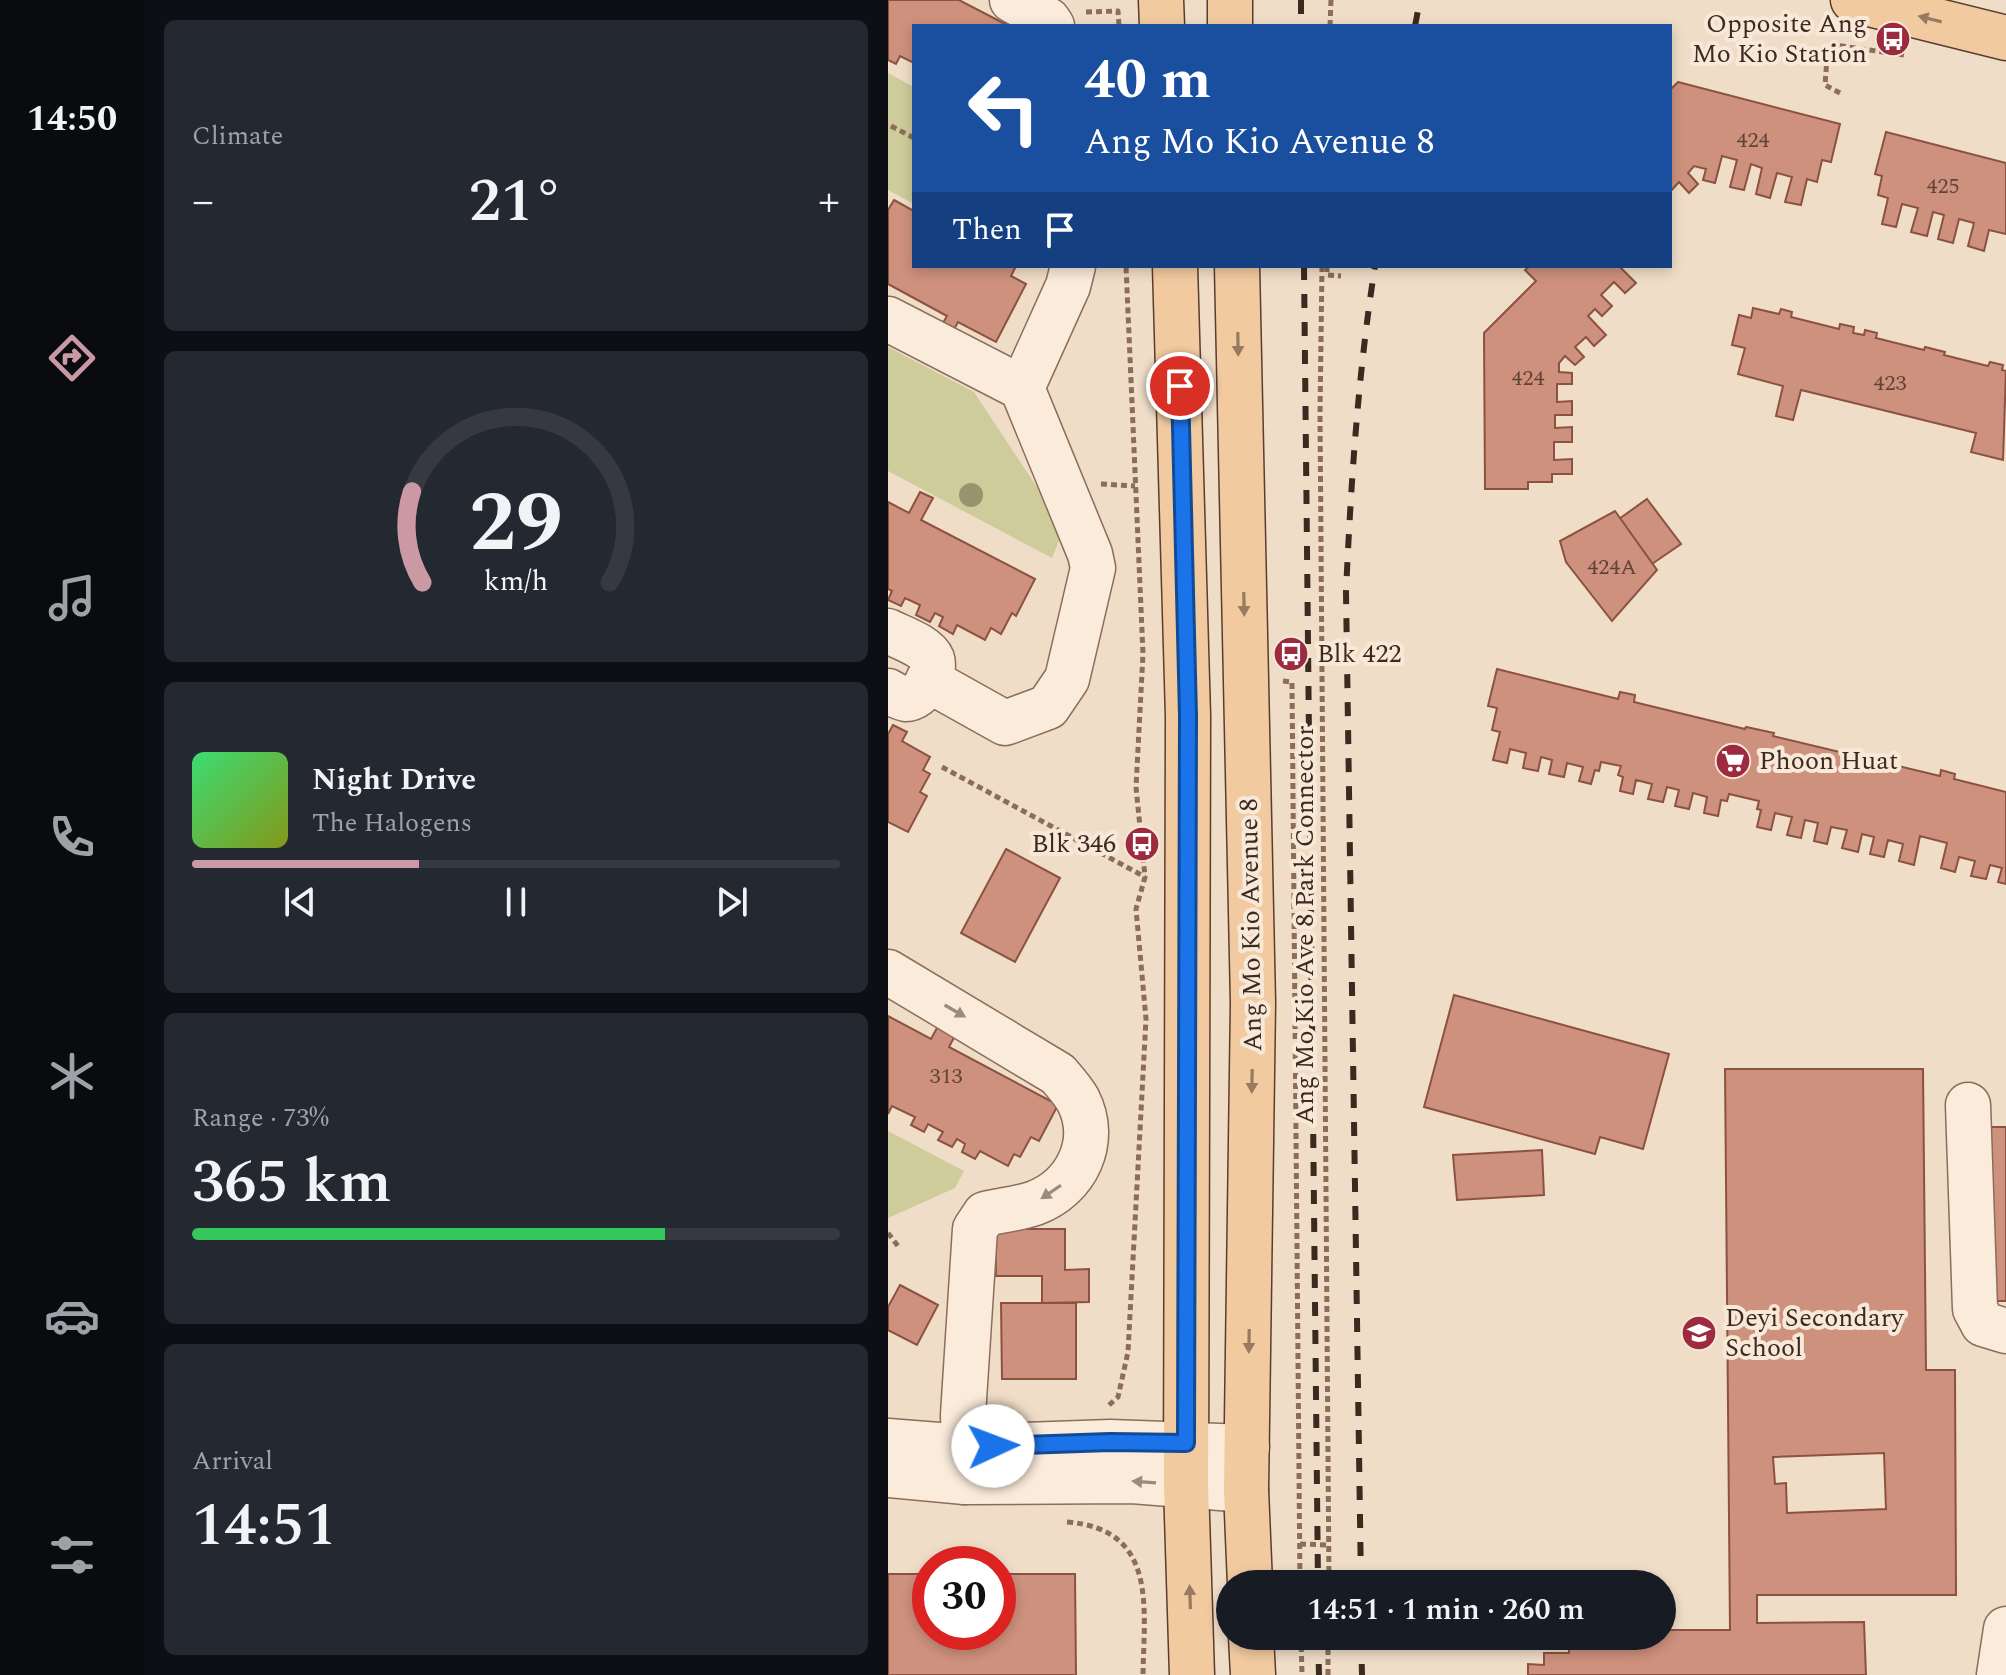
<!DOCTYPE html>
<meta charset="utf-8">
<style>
:root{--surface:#171b24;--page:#242831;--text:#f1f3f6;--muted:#9ea1a6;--line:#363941;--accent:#cb99a4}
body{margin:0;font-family:Spectral,serif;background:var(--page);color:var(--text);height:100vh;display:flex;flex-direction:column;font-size:30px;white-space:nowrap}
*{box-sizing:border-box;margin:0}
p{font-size:26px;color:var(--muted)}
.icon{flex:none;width:44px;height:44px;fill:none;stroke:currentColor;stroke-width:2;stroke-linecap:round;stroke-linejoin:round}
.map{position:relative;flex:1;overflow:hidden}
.drawer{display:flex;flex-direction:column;gap:20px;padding:20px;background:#0d0f14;width:744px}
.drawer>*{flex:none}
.guide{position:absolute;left:24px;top:24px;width:760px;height:244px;border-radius:0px;box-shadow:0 4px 12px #0003;background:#1a4fa0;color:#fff;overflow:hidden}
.speed{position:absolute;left:24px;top:1546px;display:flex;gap:16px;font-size:40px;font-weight:700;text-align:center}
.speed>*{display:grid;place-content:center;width:104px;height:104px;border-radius:50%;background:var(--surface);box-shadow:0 4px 12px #0003;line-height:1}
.speed .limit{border:12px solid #d22;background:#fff;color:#111}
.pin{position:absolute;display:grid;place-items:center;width:68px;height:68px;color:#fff;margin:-34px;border:4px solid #fff;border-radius:50%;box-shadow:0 2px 8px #0007}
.me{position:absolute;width:88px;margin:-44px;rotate:88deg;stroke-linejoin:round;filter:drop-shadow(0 0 6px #0008)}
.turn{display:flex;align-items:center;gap:28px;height:168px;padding:0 40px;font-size:36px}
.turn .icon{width:104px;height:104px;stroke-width:2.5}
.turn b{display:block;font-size:56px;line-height:68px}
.then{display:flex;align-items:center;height:76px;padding:0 40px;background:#0003;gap:16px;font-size:30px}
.big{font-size:60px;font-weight:600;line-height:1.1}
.drawer .card{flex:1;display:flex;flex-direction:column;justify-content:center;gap:12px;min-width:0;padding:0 28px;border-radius:12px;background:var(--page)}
.drawer .dial{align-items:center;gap:0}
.dial svg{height:208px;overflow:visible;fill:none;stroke:var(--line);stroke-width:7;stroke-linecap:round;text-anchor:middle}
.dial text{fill:var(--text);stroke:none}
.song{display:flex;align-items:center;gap:24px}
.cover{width:96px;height:96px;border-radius:12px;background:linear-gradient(135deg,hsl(140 70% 55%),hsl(70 70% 35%))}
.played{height:8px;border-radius:4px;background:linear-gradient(90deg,var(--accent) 35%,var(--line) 35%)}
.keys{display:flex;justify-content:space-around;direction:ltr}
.heat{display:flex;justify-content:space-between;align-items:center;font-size:44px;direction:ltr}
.charge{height:12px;border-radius:6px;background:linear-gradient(90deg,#34c759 73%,var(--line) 0)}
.trip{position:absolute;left:328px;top:1570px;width:460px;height:80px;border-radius:40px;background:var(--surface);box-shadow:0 4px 12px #0003;font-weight:600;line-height:80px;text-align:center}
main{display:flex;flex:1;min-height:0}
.dock{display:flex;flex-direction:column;width:144px;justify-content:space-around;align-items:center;background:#090b0e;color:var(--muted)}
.dock .icon{width:56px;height:56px}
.dock .current{color:var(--accent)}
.dock b{font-size:36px;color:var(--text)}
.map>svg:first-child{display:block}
.green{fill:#cecc9b}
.building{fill:#ce917d;stroke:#8c5241;stroke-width:2;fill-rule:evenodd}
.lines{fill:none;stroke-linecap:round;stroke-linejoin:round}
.minor-casing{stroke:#8c6d5c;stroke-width:47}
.major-casing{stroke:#5a3c30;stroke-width:47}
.path{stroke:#8c6d5c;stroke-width:5;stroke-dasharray:6 4;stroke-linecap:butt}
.minor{stroke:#faebdb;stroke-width:44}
.major{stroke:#f2caa0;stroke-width:44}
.rail{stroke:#3c2920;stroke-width:6;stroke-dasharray:14 14;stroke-linecap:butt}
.tree{fill:#9a946e}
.oneway{fill:#977a60}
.oneway2{fill:#9b8a7e}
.route-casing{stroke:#114b97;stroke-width:20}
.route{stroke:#1a73e8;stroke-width:14}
.labels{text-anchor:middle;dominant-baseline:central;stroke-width:8;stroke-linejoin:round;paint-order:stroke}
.number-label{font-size:22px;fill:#604337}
.poi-label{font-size:26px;fill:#3c2920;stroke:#f7e8d7;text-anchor:start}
.street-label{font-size:26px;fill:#3c2920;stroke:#f7e8d7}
</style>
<main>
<nav class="dock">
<b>14:50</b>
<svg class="icon current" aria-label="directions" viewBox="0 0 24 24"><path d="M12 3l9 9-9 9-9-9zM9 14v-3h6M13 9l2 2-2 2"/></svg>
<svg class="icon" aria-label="music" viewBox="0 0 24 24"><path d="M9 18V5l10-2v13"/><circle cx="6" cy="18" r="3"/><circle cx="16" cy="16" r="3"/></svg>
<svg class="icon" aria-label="phone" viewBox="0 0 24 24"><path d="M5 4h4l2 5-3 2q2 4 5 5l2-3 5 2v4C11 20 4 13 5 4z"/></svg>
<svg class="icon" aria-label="climate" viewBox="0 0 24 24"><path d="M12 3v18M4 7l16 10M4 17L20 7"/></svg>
<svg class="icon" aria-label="car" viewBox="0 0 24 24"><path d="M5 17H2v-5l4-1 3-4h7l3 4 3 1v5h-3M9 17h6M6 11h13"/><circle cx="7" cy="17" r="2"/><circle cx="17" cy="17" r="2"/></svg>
<svg class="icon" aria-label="filters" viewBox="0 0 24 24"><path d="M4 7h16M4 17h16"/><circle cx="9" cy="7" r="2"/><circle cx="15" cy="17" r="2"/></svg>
</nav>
<section class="drawer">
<div class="card"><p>Climate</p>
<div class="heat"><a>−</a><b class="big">21°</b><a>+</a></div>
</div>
<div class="card dial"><svg viewBox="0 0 100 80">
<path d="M14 69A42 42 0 1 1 86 69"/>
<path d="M14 69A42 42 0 0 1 10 34" stroke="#cb99a4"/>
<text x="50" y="56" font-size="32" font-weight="700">29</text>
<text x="50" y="72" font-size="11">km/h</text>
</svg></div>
<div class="card">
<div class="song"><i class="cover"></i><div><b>Night Drive</b><p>The Halogens</p></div></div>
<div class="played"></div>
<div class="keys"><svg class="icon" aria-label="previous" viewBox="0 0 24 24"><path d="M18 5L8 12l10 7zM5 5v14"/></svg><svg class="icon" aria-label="pause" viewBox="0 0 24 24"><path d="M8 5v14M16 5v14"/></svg><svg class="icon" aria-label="next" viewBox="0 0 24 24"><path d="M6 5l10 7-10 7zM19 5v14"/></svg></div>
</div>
<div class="card"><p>Range · 73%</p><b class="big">365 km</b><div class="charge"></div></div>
<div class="card"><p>Arrival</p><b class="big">14:51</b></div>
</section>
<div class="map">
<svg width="1118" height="1675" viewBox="0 0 1118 1675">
<rect width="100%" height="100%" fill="#efddc7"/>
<g class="green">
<polygon points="0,73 26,87 26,204 0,190"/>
<polygon points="0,347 86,392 176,528 164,558 0,471"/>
<polygon points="0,1131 76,1171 67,1188 0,1218"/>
</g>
<g class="building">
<polygon points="0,0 71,0 121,26 26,26 26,63 12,56 8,64 0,60"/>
<polygon points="790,82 952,124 943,162 934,160 929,182 919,179 913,205 897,202 904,177 889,173 882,198 868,194 874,168 863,164 856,190 842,187 849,160 834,156 827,183 815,180 818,169 806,166 800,173 810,184 801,193 791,182 782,192 782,90"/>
<polygon points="998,132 1118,163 1118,234 1101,230 1096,251 1080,246 1086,223 1071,219 1065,243 1050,239 1056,215 1045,212 1039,236 1023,232 1030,208 1014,204 1008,227 994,224 1000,198 990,195 994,176 987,174"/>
<polygon points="6,200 26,211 26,266 128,266 123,276 138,284 108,342 70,322 62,337 50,331 59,316 0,284 0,210"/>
<polygon points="642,266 731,266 748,283 737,293 726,282 713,295 724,306 714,316 707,309 700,316 718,335 706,346 698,337 687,347 696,357 687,365 677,356 671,363 671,372 684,373 684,384 669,384 669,402 684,401 684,415 667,415 667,428 684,427 684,442 666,442 666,460 684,459 684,474 664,474 664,482 640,482 640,489 597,489 596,333 648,281 637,270"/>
<polygon points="865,308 891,314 893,309 904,312 903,317 951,329 952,324 966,327 965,333 976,335 977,330 989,333 988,338 1036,350 1037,347 1057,352 1056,355 1100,366 1102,362 1115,365 1114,370 1118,371 1115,460 1083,452 1088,433 913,390 905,420 888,416 895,386 850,374 857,348 844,345 851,315 863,318"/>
<polygon points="32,492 45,498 33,520 147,579 128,616 124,613 113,634 103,628 97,640 69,625 65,634 51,626 55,617 47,613 42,622 28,615 32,605 17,598 13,606 0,600 4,591 0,589 0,502 21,513"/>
<polygon points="759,499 793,544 764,564 731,519"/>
<polygon points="727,511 769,570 724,621 678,562 672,541"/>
<polygon points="609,669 730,699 732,692 747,695 746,702 857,729 858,727 886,733 885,736 1052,776 1053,770 1067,774 1066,779 1118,792 1118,884 1110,882 1114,868 1102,865 1098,879 1083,876 1087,861 1071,857 1067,872 1053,868 1059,843 1032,836 1026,865 1011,861 1015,844 1000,840 996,857 982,854 986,837 974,834 970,852 954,848 959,830 943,827 939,844 926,841 930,823 917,820 913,838 899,835 904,817 887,813 883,830 869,827 873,810 869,809 871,801 841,794 839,801 833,800 830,816 816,813 819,797 805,793 801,809 787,806 791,790 779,787 775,802 760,799 764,784 748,780 745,794 732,791 735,777 730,775 733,766 713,762 711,771 707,770 703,784 691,781 695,767 679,763 676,777 661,774 664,760 653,757 650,771 635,768 638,753 622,749 619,763 605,760 612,732 604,730 609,708 600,706"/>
<polygon points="5,725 19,732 14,741 42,757 35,770 42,774 32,792 39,796 20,832 0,822 0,734"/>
<polygon points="118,849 172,878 127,962 73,933"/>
<polygon points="566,995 781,1054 755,1149 712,1137 707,1154 536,1107"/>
<polygon points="0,1016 43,1039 55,1017 72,1026 61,1047 170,1105 151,1141 143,1137 132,1157 126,1154 120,1166 92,1151 87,1159 74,1152 77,1144 69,1139 64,1147 50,1140 55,1132 40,1124 36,1132 23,1125 27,1117 4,1106 0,1114"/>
<path d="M837,1069H1035L1038,1370H1067L1068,1595H869V1623L976,1622L978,1675H640V1664L656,1665V1653H681V1636H774V1630H842ZM996,1453L998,1509L899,1513L898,1483L887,1484L885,1457Z"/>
<polygon points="1093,1127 1118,1127 1118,1301 1094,1301"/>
<polygon points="654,1150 656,1195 569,1200 565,1155"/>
<polygon points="107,1229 177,1229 177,1270 201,1269 201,1302 154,1303 154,1276 108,1276"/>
<polygon points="12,1285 50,1305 29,1345 0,1330 0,1307"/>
<polygon points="113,1303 188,1303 188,1379 114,1379"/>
<polygon points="0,1574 42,1574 42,1632 110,1632 110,1574 187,1574 188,1675 0,1675"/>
</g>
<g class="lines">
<defs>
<g id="minor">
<polyline points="124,0 160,20 164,26"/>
<polyline points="0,319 134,388 202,554 205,568 179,679 160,707 117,723 40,680"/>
<polyline points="134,388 180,286 185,266"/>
<path d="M0,631C11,637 39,646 44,659C49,673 33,699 18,699C12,698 5,694 0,691"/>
<path d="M0,972L170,1074C177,1082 185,1091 190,1100C211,1141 189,1187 147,1203C131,1209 113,1210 97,1214L87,1229L75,1415L77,1482"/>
<polyline points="1080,1105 1087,1309 1095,1324 1118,1331"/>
<polyline points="0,1441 76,1447 222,1442 359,1447"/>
<polyline points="0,1475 77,1482 244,1481 358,1490"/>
<polyline points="1111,1675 1118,1629"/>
</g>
<g id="major">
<polyline points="273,0 274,26"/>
<polyline points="342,0 342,26"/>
<polyline points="965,0 1118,38"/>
<polyline points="287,266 300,716 298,1485 304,1675"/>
<polyline points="349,266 365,1003 358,1490 362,1584"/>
<polyline points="363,1636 365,1675"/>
</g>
</defs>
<use href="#minor" class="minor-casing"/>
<use href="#major" class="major-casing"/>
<g class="path">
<polyline points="198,12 230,11 231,26"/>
<polyline points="442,26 443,0"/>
<polyline points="952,93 937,85 940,44 1016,55"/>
<polyline points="3,126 26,138"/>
<polyline points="434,266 432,414 441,1584"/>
<polyline points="439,266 439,275 453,276"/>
<polyline points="213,484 247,486"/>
<polyline points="395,681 404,682 412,1584"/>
<polyline points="54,767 257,877"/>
<polyline points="0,1233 10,1246"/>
<polyline points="221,1405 230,1397 240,1352 258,1019 248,909 257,877 248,787 255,654 238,266"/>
<path d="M179,1522C270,1529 256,1607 255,1675"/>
<polyline points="412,1544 441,1545"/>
<polyline points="413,1636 414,1675"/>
<polyline points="440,1675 440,1636"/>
</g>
<use href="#minor" class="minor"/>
<use href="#major" class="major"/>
<g class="rail">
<polyline points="413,0 413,26"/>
<polyline points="527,26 532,0"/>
<polyline points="416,266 430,1584"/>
<path d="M473,1584L458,592C463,482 470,374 487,266"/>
<polyline points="430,1636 431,1675"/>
<polyline points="473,1636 474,1675"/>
</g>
</g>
<circle class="tree" cx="83" cy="495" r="12"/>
<defs><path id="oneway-solid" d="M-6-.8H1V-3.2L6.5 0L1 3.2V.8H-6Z" transform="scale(2)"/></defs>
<g class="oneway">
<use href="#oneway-solid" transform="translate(1042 19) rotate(-166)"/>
<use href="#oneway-solid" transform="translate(350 344) rotate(89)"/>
<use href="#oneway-solid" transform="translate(356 604) rotate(89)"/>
<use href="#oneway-solid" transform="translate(364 1081) rotate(91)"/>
<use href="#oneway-solid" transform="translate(361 1341) rotate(91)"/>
<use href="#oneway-solid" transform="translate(302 1597) rotate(-92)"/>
</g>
<g class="oneway2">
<use href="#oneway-solid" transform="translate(67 1011) rotate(30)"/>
<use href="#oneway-solid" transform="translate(163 1192) rotate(146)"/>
<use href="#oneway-solid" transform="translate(256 1482) rotate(-176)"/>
</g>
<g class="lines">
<defs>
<polyline id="route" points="105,1446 222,1442 298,1443 300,716 292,386"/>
</defs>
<use href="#route" class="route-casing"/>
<use href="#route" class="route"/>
</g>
<defs>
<symbol id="bus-disc" viewBox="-11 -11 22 22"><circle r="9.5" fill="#9c2b3f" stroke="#f7e8d7"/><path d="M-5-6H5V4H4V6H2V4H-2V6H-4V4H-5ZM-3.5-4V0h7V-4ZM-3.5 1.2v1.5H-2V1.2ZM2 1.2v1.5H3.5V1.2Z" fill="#fff"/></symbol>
<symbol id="supermarket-disc" viewBox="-11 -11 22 22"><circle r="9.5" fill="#9c2b3f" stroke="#f7e8d7"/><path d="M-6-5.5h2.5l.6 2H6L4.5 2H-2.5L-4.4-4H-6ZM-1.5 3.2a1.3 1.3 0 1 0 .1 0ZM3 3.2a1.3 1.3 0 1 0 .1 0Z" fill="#fff"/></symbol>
<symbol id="school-disc" viewBox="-11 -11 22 22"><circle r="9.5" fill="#9c2b3f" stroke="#f7e8d7"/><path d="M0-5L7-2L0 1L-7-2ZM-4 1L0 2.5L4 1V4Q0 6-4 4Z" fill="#fff"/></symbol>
</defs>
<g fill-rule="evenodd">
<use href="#bus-disc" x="985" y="19" width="40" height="40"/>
<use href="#bus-disc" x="383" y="634" width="40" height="40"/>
<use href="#supermarket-disc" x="825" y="741" width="40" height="40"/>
<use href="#bus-disc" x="234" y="824" width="40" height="40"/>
<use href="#school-disc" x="791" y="1313" width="40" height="40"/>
</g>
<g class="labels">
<g class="number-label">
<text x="865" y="140">424</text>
<text x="1055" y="186">425</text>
<text x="640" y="378">424</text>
<text x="1002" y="383">423</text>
<text x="724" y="567">424A</text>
<text x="58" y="1076">313</text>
</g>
<g class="poi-label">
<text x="979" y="24" text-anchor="end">Opposite Ang<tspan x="979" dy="30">Mo Kio Station</tspan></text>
<text x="429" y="654">Blk 422</text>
<text x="871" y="761">Phoon Huat</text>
<text x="228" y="844" text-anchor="end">Blk 346</text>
<text x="837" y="1318">Deyi Secondary<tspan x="837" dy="30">School</tspan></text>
</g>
<g class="street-label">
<text transform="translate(363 925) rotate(-91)">Ang Mo Kio Avenue 8</text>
<text transform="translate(417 925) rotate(-90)">Ang Mo Kio Ave 8 Park Connector</text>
</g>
</g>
</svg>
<div class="speed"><div class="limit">30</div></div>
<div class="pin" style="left:292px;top:386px;background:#d93025"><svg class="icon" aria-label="arrive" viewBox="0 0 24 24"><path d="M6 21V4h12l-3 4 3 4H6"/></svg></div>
<svg class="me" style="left:105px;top:1446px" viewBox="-20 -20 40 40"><circle r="19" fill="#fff"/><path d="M0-13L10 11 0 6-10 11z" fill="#1a73e8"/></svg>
<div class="trip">14:51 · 1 min · 260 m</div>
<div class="guide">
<div class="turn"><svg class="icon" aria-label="left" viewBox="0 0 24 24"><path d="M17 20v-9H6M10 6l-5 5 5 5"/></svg><div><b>40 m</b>Ang Mo Kio Avenue 8</div></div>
<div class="then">Then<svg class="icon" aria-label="arrive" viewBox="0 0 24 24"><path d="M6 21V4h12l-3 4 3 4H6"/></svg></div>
</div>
</div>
</main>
